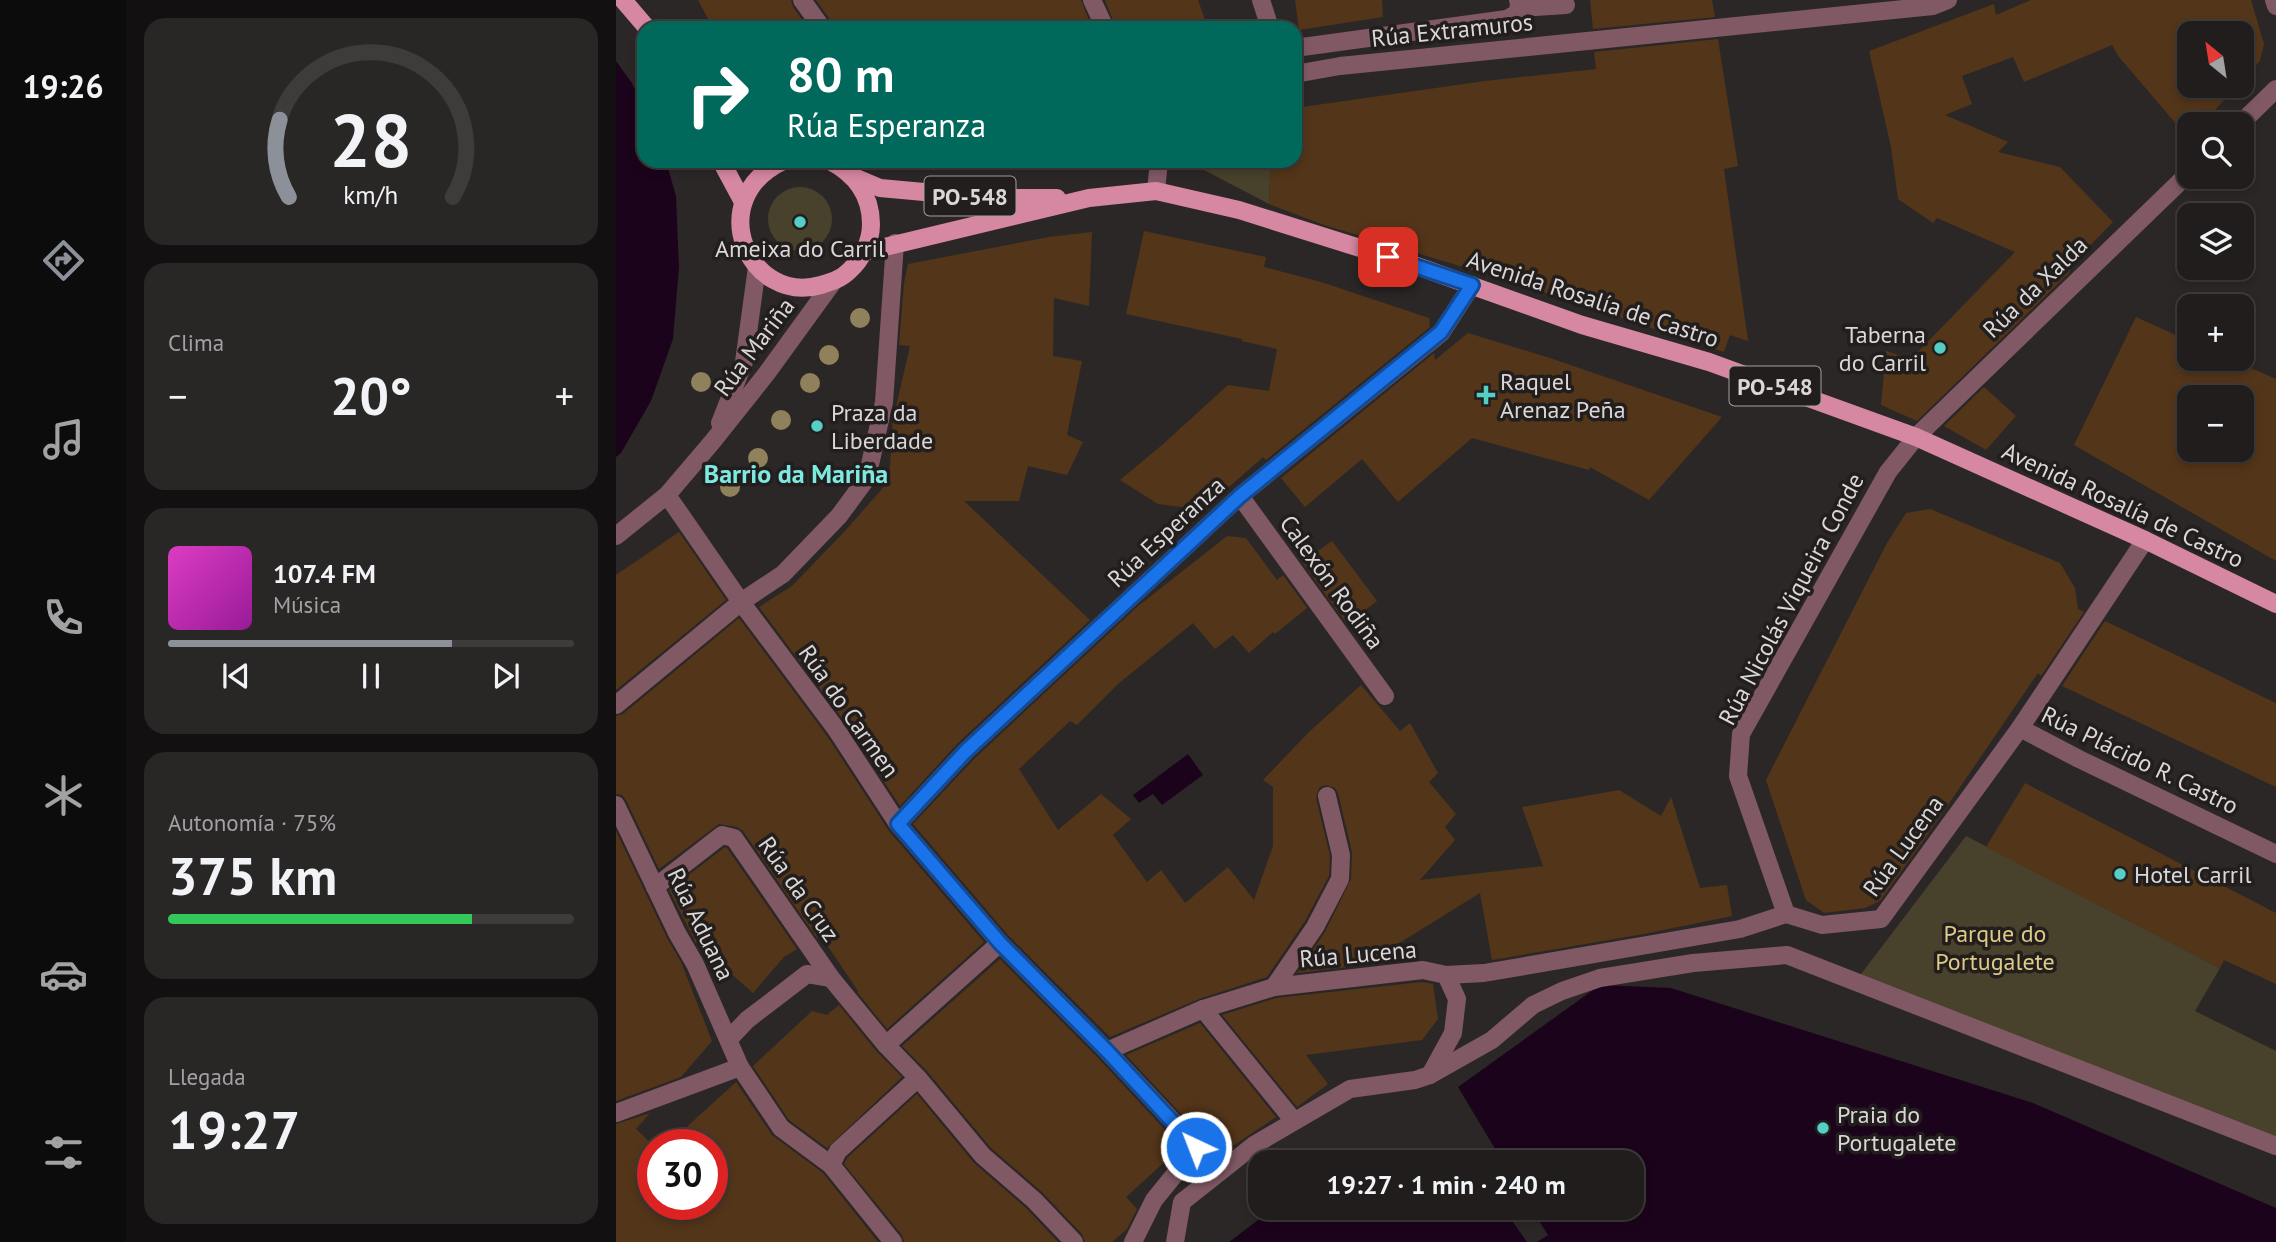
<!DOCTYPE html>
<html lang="es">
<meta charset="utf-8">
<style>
:root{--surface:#211d1d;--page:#292626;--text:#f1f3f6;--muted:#a2a2a4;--line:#3e3b3b;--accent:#8c9099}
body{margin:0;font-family:"PT Sans",sans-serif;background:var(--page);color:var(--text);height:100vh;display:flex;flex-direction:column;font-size:26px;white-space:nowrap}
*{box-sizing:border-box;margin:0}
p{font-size:23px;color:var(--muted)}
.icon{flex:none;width:38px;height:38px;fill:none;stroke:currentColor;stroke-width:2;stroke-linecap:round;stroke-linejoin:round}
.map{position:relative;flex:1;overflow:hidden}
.drawer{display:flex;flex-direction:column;gap:18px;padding:18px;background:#121010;width:490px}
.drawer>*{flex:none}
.top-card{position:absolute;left:21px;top:21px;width:665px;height:147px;border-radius:21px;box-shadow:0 4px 10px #0003,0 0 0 2px var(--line);background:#00695c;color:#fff;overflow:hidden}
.needle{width:46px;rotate:330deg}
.tools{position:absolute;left:1561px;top:21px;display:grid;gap:14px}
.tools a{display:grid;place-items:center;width:77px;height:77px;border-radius:14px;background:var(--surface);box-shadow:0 4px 10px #0003,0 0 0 2px var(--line);font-size:35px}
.speed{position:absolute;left:21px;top:1129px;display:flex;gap:14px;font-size:35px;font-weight:700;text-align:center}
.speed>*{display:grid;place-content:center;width:91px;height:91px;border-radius:50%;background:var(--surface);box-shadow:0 4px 10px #0003,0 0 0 2px var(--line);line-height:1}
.speed .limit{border:10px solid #d22;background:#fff;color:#111}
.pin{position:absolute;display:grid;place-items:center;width:60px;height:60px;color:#fff;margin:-30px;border-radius:14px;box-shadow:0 4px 10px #0006}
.me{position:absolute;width:77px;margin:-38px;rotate:317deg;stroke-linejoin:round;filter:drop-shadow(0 0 5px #0008)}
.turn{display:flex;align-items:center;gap:24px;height:147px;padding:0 35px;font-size:32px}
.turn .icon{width:91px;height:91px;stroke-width:2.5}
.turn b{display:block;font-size:49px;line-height:60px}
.big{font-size:52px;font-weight:700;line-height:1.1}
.drawer .tile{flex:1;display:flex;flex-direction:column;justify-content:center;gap:10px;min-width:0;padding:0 24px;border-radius:21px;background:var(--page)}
.drawer .dial{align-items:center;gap:0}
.dial svg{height:182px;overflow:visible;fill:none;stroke:var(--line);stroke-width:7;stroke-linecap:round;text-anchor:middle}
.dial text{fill:var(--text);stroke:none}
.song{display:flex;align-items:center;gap:21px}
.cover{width:84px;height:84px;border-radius:10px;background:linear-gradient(135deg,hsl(310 70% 55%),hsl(300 70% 35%))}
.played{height:7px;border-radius:4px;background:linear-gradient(90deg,var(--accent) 70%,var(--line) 70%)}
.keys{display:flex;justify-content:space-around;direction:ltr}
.heat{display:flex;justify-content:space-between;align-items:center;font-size:38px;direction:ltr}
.charge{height:10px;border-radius:5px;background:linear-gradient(90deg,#34c759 75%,var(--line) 0)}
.trip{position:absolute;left:632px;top:1150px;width:396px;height:70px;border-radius:21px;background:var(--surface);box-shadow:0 4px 10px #0003,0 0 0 2px var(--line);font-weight:700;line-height:70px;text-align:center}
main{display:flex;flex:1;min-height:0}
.menu{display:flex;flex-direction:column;width:126px;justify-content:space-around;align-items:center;background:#0d0c0c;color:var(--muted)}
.menu .icon{width:49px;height:49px}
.menu .active{color:var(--accent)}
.menu b{font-size:32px;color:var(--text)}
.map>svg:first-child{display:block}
.green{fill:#48412b}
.water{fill:#1b041b}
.building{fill:#533519;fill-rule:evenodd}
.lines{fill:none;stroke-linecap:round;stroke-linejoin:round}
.street{stroke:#805965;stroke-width:18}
.primary{stroke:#d687a1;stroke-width:18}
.tree{fill:#8e815c}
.route-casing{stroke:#114b97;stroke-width:18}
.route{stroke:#1a73e8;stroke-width:12}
.poi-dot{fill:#55cec5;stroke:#221e1d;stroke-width:2.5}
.labels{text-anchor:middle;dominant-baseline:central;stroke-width:7;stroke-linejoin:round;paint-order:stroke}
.shield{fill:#221e1d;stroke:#a3a09e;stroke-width:2}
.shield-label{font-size:23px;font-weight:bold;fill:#dad7d6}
.street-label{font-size:24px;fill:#dad7d6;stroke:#221e1d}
.poi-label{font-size:24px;fill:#dad7d6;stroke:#221e1d;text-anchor:start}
.park-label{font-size:24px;fill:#dfcb87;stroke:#221e1d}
.neighbourhood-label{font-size:26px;font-weight:bold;fill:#7ee9e1;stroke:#221e1d}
</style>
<main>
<nav class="menu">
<b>19:26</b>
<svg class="icon active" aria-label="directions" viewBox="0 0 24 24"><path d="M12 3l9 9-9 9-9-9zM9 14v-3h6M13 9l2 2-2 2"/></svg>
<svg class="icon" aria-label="music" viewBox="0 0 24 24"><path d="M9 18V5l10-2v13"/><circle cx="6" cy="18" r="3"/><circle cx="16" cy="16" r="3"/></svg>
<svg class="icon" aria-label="phone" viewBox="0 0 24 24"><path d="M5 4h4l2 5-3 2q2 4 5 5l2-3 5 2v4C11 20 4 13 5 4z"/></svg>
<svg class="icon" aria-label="climate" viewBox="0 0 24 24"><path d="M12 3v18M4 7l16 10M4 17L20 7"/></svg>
<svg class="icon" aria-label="car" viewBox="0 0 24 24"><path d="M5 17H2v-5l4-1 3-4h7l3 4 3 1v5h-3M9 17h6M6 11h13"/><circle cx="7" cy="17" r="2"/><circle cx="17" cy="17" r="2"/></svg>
<svg class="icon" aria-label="filters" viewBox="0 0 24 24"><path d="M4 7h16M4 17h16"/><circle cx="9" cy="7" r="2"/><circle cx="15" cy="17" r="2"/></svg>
</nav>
<section class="drawer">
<div class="tile dial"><svg viewBox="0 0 100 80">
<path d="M14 69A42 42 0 1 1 86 69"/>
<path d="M14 69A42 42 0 0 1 10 35" stroke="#8c9099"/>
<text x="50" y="56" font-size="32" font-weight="700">28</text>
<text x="50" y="72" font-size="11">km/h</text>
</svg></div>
<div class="tile"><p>Clima</p>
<div class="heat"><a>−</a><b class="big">20°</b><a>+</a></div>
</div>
<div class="tile">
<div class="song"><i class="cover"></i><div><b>107.4 FM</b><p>Música</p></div></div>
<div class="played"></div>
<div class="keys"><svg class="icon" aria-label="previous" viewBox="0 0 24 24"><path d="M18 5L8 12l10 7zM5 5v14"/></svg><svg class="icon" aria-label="pause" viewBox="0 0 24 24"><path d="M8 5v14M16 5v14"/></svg><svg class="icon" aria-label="next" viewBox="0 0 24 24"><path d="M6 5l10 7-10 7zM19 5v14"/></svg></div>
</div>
<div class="tile"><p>Autonomía · 75%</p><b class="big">375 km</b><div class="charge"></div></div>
<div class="tile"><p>Llegada</p><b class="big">19:27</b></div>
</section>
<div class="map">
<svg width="1660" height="1242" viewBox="0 0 1660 1242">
<rect width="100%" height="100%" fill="#2c2727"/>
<g class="green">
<polygon points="587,161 655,161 653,204 588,170"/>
<circle cx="184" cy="219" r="32"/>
<polygon points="1350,836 1604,968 1579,1011 1660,1051 1660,1146 1239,982"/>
</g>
<g class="water">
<polygon points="0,61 16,83 28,107 28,161 50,161 60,196 63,267 57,339 35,401 5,453 0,457"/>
<polygon points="572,754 587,775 546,805 537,794 523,803 517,795"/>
<polygon points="984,985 1055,988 1417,1103 1660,1208 1660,1242 921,1242 932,1235 915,1208 1015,1208 1015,1162 887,1162 842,1087"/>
<polygon points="658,1208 887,1208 911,1242 613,1242"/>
</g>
<g class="building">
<polygon points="82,0 175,0 177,7 192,28 97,28"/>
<polygon points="200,0 465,0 476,28 217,28 215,21"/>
<polygon points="489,0 582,0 592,28 500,28"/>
<polygon points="679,0 766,0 767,17 683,30"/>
<polygon points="974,0 1096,0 1099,17 977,29"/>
<polygon points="1415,0 1635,0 1648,44 1644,61 1626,81 1626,33 1573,33 1573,86 1621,86 1586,124 1573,124 1573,139 1503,57 1496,45 1408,82 1397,57 1346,76 1356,104 1329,115 1392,142 1382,152 1444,167 1497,222 1455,265 1453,273 1301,421 1265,405 1270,351 1295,359 1399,252 1321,218 1317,223 1282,199 1275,147 1253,51 1378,4 1380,15"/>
<polygon points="1102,39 1122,166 1108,169 1132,341 1114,335 1108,352 897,282 708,225 653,204 655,161 679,161 679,108 869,81 980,69 978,52"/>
<polygon points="528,231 650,257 648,267 705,282 813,318 814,327 650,460 647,457 587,510 542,504 504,480 546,445 612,385 653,391 661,349 626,341 626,339 510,314"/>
<polygon points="476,232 473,306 438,298 437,356 466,361 451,435 467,442 451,475 412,466 403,501 348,501 474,620 342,743 284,806 229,722 143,607 176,586 229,531 273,481 277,420 294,346 283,345 288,283 292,264 433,237"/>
<path d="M1520,317L1573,341V359H1614L1660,379V561L1458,445ZM1573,397H1626V450H1573Z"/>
<polygon points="852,333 934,358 1106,417 1033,500 974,467 973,470 856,438 782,502 746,459 689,507 665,478 818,353 819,360"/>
<polygon points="1368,387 1400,416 1370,450 1328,426"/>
<polygon points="1314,509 1444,563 1459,588 1462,609 1468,612 1425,676 1422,673 1310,837 1264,901 1249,908 1208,913 1190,900 1150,780 1271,543 1290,513"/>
<polygon points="63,532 110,600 0,690 0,575"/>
<polygon points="611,536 630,538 661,580 667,575 691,608 659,634 657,632 633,653 617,635 599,649 577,623 502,684 461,725 454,721 403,769 442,830 485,794 515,819 497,835 531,882 545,870 569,903 612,867 638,900 657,846 657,787 647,780 693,732 745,685 784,731 794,723 822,773 813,782 840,814 829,827 839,840 804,880 927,866 906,807 1003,790 1045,816 1055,797 1084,888 1111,885 1116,916 1028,934 876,960 864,893 748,965 681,973 709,932 735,879 736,852 722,793 719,788 709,785 703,788 700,798 714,856 713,876 689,921 651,977 583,999 494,1037 392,935 297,824 358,759 521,607"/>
<polygon points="716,541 761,601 731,624 686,562"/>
<polygon points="123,618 211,736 273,831 368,942 271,1029 241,992 242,991 205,936 201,938 127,831 121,827 103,824 43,869 10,800 6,795 0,794 0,716 7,714"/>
<polygon points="1489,621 1660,703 1660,787 1446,686"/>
<polygon points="1409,783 1660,913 1660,984 1608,960 1604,968 1370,847"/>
<polygon points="0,831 51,938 65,962 96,1041 65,1077 0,1101"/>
<polygon points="109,847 111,848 181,949 168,957 137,993 80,943 53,890"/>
<polygon points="384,959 483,1059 565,1147 510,1197 521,1209 511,1229 496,1242 469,1242 466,1234 426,1192 375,1148 310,1070 286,1046"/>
<polygon points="806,982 817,984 822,1019 806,1040 690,1055 712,1084 681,1107 606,1015 660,998"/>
<polygon points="223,1005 261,1052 286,1077 211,1148 173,1120 137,1066 196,1011 211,1015"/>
<polygon points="584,1023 660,1117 608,1152 586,1129 582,1132 510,1055"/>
<polygon points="120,1082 156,1135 207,1173 262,1242 0,1242 0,1124 34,1113 20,1129 37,1145 37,1204 96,1204 96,1144 52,1144"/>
<polygon points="301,1094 358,1163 410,1208 442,1242 288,1242 286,1235 228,1164 231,1158"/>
</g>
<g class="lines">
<g class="street">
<polyline points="186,0 206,28"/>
<polyline points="476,0 489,28"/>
<polyline points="645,0 654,28"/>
<polyline points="902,0 903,3 919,7 950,5"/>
<polyline points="1658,0 1660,6"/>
<polyline points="679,48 891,19 902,13 903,3"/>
<polyline points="679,74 724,66 1317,6 1332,0"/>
<polyline points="1624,124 1660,89"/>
<polyline points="540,191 543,161"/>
<polyline points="104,423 128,362 141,267"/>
<polyline points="51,495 125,602 167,574 223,516 251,478 268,402 279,243"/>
<polyline points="624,496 769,696"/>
<polyline points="0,536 51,495 97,441 151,373 217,282"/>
<polyline points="0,705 125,602 220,729 282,824 384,943 491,1051 581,1147 538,1200 517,1242"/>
<polyline points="1404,728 1463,759 1660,854"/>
<polyline points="0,805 61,933 79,964 124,1067 165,1128 215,1165 277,1242"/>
<polyline points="282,824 350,751 624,496 825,333 856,285"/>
<polyline points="39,887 106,835 118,838 215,978 270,1045 302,1078 367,1156 418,1200 458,1242"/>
<polyline points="1170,914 1122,776 1125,734 1272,472 1300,437 1573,173"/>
<polyline points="830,975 868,973 1124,929 1170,914 1206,925 1265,919 1404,728 1529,540"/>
<polyline points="658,987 699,927 724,879 725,855 711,796"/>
<polyline points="587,1009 678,1121"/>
<polyline points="113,1039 131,1020 191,974 215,978"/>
<polyline points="270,1045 384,943"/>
<polyline points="491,1051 587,1009 658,987 807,970 830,975 841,999 837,1033 814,1075"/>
<polyline points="0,1113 124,1067"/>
<polyline points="215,1165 222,1151 302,1078"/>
<polyline points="559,1242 566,1202 638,1145 734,1089 799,1080 814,1075 876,1040 917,1005 946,991 984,978 1077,963 1171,955 1660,1146"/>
</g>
<g class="primary">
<polyline points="7,0 31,28"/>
<polyline points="105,161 127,202"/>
<path d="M167,161C86,199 133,306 205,285C215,282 225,279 233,271C246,259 255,242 255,224C255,195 239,174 214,161"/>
<polyline points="238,177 264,188 374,198 441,198"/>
<polyline points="248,252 473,198 540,191 623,210 798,265 966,325 1093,362 1300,437 1529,540 1660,604"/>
</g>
</g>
<g class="tree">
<circle cx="244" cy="318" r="10"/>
<circle cx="213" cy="355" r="10"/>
<circle cx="85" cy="382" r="10"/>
<circle cx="194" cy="383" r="10"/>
<circle cx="165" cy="420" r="10"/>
<circle cx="142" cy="458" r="10"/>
<circle cx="114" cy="487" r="10"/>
</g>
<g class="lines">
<defs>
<polyline id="route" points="580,1147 491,1051 384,943 282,824 350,751 624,496 825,332 856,285 772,257"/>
</defs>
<use href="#route" class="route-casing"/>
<use href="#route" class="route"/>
</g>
<g class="poi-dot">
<circle cx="184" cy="222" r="7"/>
<circle cx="1324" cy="348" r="7"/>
<path d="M866.5 384.5h7v7h7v7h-7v7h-7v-7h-7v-7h7z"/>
<circle cx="201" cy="426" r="7"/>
<circle cx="1504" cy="874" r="7"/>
<circle cx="1207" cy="1128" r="7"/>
</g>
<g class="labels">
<g class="shield">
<rect x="308.5" y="176.5" width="91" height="39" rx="5"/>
<rect x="1113.5" y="366.5" width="91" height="39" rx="5"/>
</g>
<g class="shield-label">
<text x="354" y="196">PO-548</text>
<text x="1159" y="386">PO-548</text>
</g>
<g class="street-label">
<text transform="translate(836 30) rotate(-6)">Rúa Extramuros</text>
<text transform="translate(1419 287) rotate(-44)">Rúa da Xalda</text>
<text transform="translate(977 299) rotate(18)">Avenida Rosalía de Castro</text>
<text transform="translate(138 347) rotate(-53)">Rúa Mariña</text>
<text transform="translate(1507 505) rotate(25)">Avenida Rosalía de Castro</text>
<text transform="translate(550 532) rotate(-43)">Rúa Esperanza</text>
<text transform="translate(716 582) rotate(54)">Calexón Rodiña</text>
<text transform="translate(1175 599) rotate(-62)">Rúa Nicolás Viqueira Conde</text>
<text transform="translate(233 711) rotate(55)">Rúa do Carmen</text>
<text transform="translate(1524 760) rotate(26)">Rúa Plácido R. Castro</text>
<text transform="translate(1287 846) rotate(-54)">Rúa Lucena</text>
<text transform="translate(183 889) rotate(55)">Rúa da Cruz</text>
<text transform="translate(85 924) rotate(64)">Rúa Aduana</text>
<text transform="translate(742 954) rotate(-5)">Rúa Lucena</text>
</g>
<g class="poi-label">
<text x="184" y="248" text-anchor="middle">Ameixa do Carril</text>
<text x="1310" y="334" text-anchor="end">Taberna<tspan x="1310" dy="28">do Carril</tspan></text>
<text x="884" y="381">Raquel<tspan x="884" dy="28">Arenaz Peña</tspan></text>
<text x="215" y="412">Praza da<tspan x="215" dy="28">Liberdade</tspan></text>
<text x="1518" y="874">Hotel Carril</text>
<text x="1221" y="1114">Praia do<tspan x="1221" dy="28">Portugalete</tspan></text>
</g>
<g class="park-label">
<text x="1379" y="933">Parque do<tspan x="1379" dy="28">Portugalete</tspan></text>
</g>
<g class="neighbourhood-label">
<text x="180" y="473">Barrio da Mariña</text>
</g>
</g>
</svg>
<div class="tools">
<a><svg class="needle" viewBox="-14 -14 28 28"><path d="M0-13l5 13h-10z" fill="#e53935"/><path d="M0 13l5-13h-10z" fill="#a2a2a4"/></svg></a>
<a><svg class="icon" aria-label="search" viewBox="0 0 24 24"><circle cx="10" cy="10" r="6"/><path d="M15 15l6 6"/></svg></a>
<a><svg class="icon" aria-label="layers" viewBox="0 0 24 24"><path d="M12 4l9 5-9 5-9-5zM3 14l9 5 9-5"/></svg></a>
<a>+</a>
<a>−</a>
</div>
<div class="speed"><div class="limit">30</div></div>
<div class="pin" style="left:772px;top:257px;background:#d93025"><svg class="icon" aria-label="arrive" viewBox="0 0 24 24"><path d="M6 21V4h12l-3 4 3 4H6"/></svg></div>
<svg class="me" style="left:580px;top:1147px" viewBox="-20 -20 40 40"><circle r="17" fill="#1a73e8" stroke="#fff" stroke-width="3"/><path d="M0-11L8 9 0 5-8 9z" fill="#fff"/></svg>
<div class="trip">19:27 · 1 min · 240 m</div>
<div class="top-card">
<div class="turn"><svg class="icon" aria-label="right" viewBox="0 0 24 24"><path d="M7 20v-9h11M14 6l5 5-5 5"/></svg><div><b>80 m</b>Rúa Esperanza</div></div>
</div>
</div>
</main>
